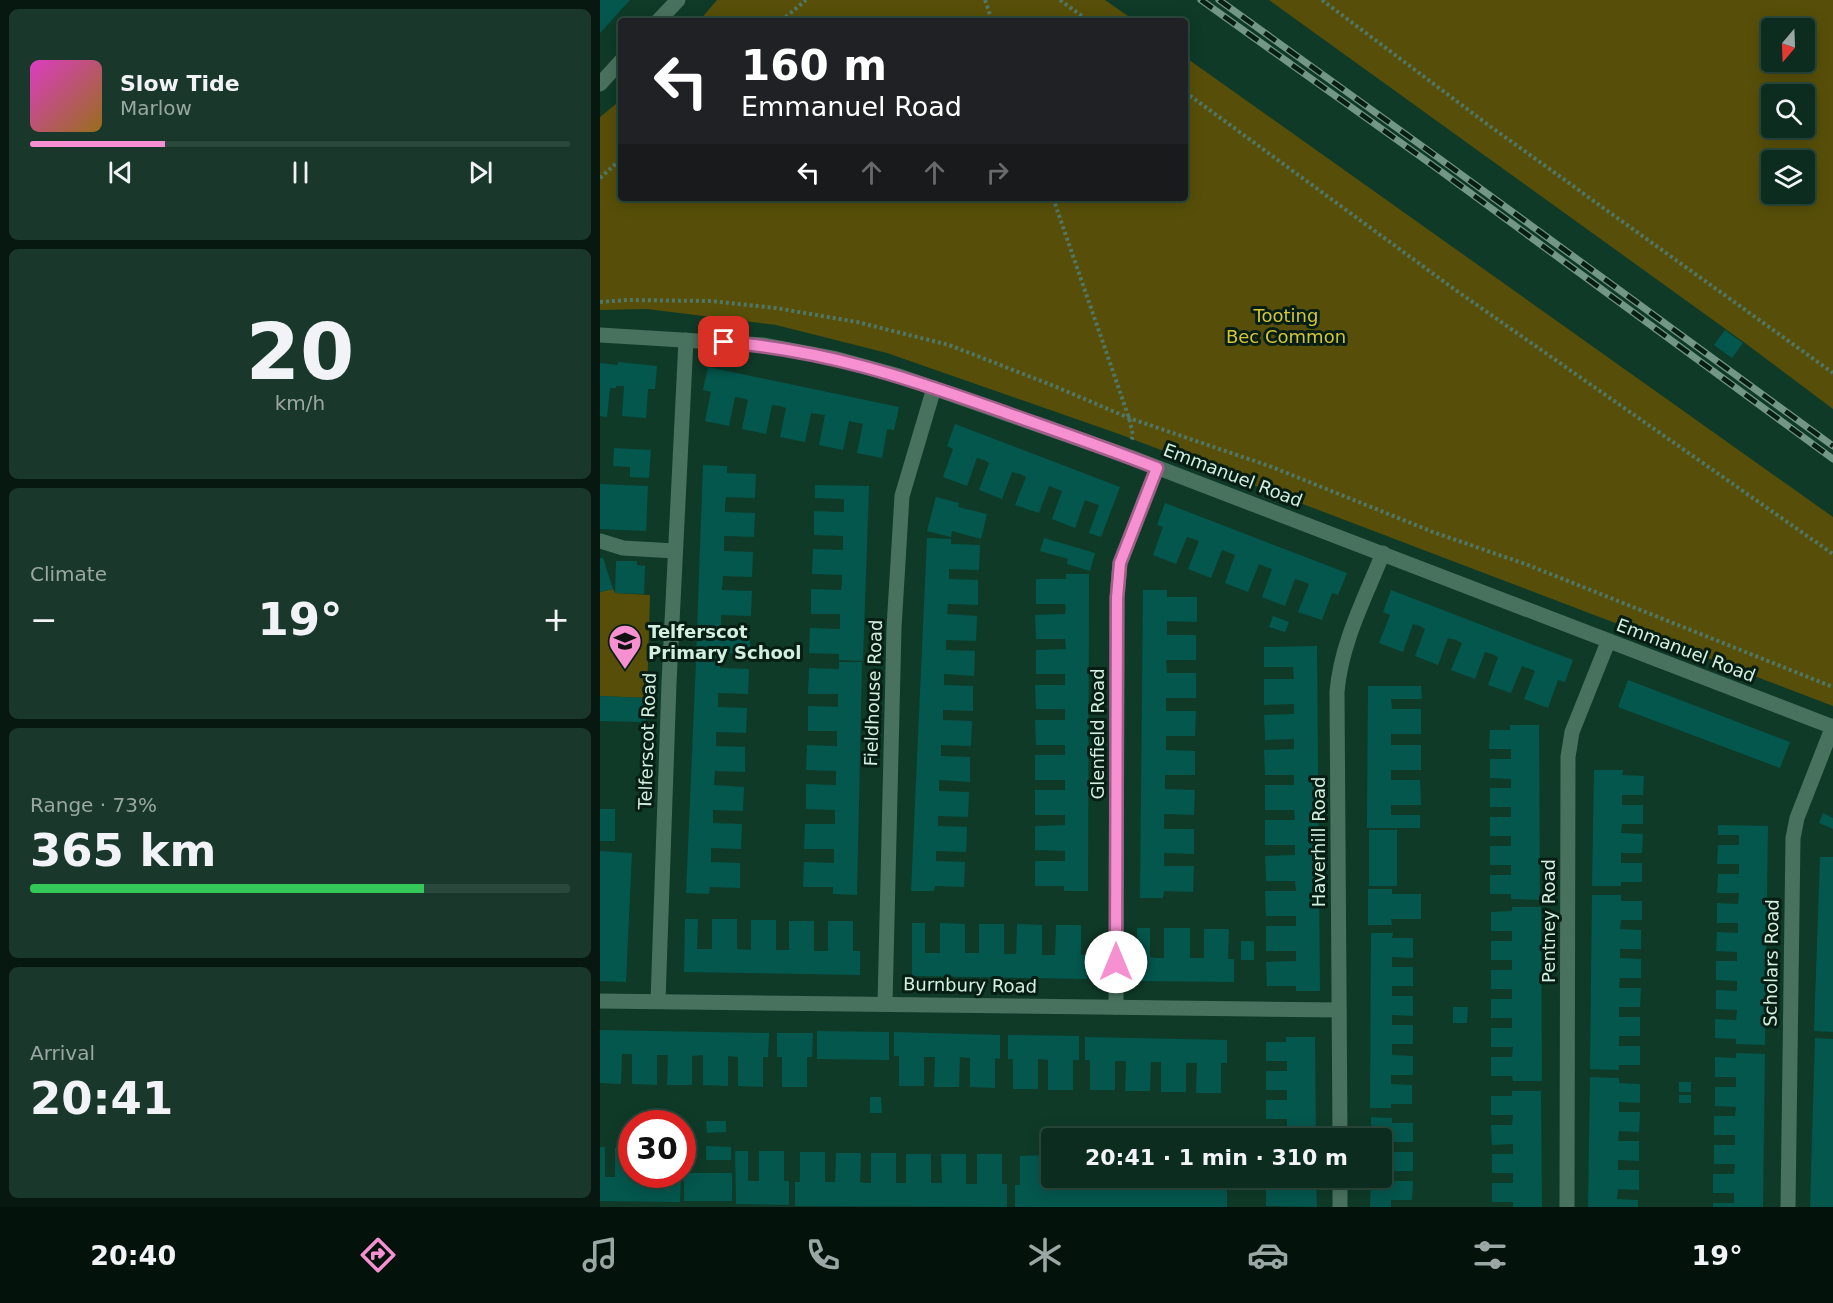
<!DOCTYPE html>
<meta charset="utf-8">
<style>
:root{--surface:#0b2c1e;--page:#19382b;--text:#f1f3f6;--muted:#9aa7a4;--line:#2b483c;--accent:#f690d1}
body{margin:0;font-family:"DejaVu Sans",sans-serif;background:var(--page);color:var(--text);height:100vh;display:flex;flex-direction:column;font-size:22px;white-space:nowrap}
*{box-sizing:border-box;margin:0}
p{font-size:20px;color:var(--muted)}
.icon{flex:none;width:33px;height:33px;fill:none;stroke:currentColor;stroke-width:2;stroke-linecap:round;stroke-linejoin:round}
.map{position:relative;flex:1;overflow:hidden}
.drawer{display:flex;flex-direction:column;gap:9px;padding:9px;background:#061810;width:600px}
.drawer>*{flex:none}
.guide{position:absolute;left:18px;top:18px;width:570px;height:183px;border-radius:6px;box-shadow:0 3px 15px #0003,0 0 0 2px var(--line);background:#202124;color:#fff;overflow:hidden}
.needle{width:39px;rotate:199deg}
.tools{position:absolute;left:1161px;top:18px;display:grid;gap:12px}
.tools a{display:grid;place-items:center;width:54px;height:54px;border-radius:6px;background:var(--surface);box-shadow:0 3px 15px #0003,0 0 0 2px var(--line);font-size:30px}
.speed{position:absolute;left:18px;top:1110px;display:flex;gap:12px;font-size:30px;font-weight:700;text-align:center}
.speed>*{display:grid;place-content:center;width:78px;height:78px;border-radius:50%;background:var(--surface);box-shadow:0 3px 15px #0003,0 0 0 2px var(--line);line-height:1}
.speed .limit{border:9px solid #d22;background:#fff;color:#111}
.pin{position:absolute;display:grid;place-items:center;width:51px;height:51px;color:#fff;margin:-26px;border-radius:12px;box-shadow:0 3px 9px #0006}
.me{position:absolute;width:66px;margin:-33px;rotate:0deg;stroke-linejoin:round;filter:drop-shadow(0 0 4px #0008)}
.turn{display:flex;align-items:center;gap:21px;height:126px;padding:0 24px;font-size:27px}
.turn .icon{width:78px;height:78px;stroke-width:2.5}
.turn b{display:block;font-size:42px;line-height:51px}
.lanes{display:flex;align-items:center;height:57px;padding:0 24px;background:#0003;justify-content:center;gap:30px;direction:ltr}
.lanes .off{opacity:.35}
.big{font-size:45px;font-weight:600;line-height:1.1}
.drawer .card{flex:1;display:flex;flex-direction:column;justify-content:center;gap:9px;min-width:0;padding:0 21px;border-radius:9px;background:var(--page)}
.drawer .dial{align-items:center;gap:0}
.dial b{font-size:78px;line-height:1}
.song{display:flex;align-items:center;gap:18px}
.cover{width:72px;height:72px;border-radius:9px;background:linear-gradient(135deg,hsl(310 70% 55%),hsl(40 70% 35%))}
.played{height:6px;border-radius:3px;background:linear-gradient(90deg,var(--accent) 25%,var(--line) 25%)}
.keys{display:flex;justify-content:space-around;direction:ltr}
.heat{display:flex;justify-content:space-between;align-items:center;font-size:33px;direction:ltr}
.charge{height:9px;border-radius:4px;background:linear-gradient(90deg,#34c759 73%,var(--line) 0)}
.trip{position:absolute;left:441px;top:1128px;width:351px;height:60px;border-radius:6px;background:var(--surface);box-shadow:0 3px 15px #0003,0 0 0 2px var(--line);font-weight:600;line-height:60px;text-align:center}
.menu{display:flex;height:96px;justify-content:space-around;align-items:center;background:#04120c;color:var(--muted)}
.menu .icon{width:42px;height:42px}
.menu .active{color:var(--accent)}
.menu b{font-size:27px;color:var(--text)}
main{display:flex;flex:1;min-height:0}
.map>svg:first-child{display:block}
.green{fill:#574f09;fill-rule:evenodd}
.building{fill:#04574d}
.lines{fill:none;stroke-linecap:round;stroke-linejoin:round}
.path{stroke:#507665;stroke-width:4;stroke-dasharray:3 3;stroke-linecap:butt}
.minor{stroke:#49725e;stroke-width:15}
.tertiary{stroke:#49725e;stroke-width:15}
.rail-casing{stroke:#739786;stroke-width:7}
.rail{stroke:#071e14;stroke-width:4.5;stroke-dasharray:14;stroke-linecap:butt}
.route-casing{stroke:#a05e88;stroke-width:15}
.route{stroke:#f690d1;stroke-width:10}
.labels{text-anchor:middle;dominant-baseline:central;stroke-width:6;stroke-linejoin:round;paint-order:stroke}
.park-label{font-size:18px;fill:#d6c537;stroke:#071e14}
.street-label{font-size:18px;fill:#d3efe0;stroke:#071e14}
.poi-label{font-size:18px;font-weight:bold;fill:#d3efe0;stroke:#071e14;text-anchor:start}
</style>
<main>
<section class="drawer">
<div class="card">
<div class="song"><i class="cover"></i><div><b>Slow Tide</b><p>Marlow</p></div></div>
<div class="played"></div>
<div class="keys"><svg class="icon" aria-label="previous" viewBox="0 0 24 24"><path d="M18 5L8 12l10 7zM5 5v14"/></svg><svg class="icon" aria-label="pause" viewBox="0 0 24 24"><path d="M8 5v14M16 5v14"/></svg><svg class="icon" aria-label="next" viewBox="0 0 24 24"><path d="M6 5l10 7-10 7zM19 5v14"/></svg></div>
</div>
<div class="card dial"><b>20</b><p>km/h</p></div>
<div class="card"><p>Climate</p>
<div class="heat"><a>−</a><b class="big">19°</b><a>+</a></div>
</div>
<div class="card"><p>Range · 73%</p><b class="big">365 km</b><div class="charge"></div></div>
<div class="card"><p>Arrival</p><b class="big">20:41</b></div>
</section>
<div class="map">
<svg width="1233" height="1207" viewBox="0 0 1233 1207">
<rect width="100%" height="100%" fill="#0f3a28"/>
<g class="green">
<polygon points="117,0 505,0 535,21 99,21"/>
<path d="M669,0H1233V409L1145,343ZM1204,28V62H1172V28ZM1172,94H1204V128H1172ZM1204,160V194H1172V160Z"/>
<polygon points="585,57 1233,517 1233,706 519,434 287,353 176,325 47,309 0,310 0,117 21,100 21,198 585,198"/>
<polygon points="13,589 15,593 50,595 47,698 0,696 0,592"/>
</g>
<g class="building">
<polygon points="0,0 30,0 0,33"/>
<polygon points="1125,330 1143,343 1132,358 1114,345"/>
<polygon points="18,362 57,366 55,389 48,389 46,418 22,416 24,386 16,386 16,388 10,388 7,417 0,416 0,363 18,365"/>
<polygon points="108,367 299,407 294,430 287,429 282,458 257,453 263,424 249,421 243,450 219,445 225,415 211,413 205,442 180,437 186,408 180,406 172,405 166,434 142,429 148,400 142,398 135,397 129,426 105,421 111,392 103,390"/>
<polygon points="355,424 520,487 501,537 489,533 499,505 493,503 485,500 475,528 452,519 462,491 449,486 439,513 415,505 426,477 420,474 412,472 402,499 379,490 389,463 384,460 377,458 367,486 343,477 353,449 347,446"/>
<polygon points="14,448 51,450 49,478 30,477 30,467 13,466"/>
<polygon points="103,465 127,466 127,473 156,474 155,498 126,497 125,504 125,512 155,513 154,537 124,536 124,551 153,552 152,577 123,576 122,590 152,591 151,616 121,615 121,628 150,628 150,654 120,653 120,660 96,659"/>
<polygon points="0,484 48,486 46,531 0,529"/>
<polygon points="215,485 269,486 263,661 239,660 239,654 209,653 210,628 240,629 240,614 211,614 211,589 241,590 242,583 242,575 212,574 213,549 243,550 243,536 214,535 214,511 244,512 244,499 215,498"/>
<polygon points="336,497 359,503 358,507 387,514 381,539 352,531 351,537 327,531"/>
<polygon points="565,503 747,573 738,595 732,593 722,620 698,612 709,584 702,581 695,579 685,606 662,597 672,569 666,567 659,564 648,592 625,583 635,555 622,550 611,578 588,569 599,541 587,537 576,564 553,555 563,527 557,525"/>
<polygon points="327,538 351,539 351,544 380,545 379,570 349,569 349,579 378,580 378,605 348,604 347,614 377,616 376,641 346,640 346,650 375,651 374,676 344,674 344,685 373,686 373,711 343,710 343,720 372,721 371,746 341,745 341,756 370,757 370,782 339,780 339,791 369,792 368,817 338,816 338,826 367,827 366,852 336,851 336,861 365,862 364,887 335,886 334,891 311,891"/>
<polygon points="444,538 495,553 490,571 467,564 468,559 440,551"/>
<polygon points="0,558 3,558 13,589 0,592"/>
<polygon points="16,561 37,561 37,565 45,566 44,594 15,593"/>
<polygon points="466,574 489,574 488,891 464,891 464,886 435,886 435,861 465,861 465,851 435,850 435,826 465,825 465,815 435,815 435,790 465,790 465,780 435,780 435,755 465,755 465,745 436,745 435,720 465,720 465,709 436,709 435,685 465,685 465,674 436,674 436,650 466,649 465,639 436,639 435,615 465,614 466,609 465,604 436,604 436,579 466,579"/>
<polygon points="543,590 567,590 567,597 597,597 597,622 567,621 567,635 596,635 596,660 566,660 567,673 596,673 596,698 566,698 566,711 596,711 595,736 566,736 566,750 595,751 595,775 565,775 565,789 595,790 594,815 564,814 564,829 594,829 594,854 564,853 564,866 594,866 593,892 564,891 563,898 540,898"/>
<polygon points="791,590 973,660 965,682 958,680 948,708 924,699 935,671 922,666 911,693 888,685 898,657 892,654 885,652 875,679 851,670 862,643 856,640 848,638 838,665 815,656 825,629 820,626 813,624 803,652 779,643 790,615 783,612"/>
<polygon points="673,616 689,622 685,632 669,627"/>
<polygon points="717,646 720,991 696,991 696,986 667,986 666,962 696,961 696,951 666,951 666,926 696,926 696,916 666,916 665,891 696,891 695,881 666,881 665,856 695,855 695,845 665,845 665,820 695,820 694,810 665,810 665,785 694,785 694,775 665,775 664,750 694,749 694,739 665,740 664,715 694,714 694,704 664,705 664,679 694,679 693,667 664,667 664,647"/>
<polygon points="96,660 120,661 120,668 149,669 148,694 118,693 118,707 147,708 146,733 116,732 116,746 145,747 145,772 115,771 114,785 144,787 143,811 113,810 113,823 142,824 141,849 111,848 111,862 140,863 140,888 110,887 109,894 86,893"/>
<polygon points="239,662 262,662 257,895 233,894 233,887 203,887 204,862 234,863 234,849 204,849 205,824 235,824 235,810 206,809 206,784 236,785 236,771 206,770 207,745 237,746 237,731 208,731 208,706 238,707 238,694 208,694 209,668 239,669"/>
<polygon points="1028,680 1190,742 1180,768 1018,707"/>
<polygon points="768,686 821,686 822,699 791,699 792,709 821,709 821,734 791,734 791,745 821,745 821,770 791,770 791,780 820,780 821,805 791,805 791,815 820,815 820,828 767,828"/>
<polygon points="0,696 47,698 46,722 0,721"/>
<polygon points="910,725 939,725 940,900 911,899 911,894 890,894 890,875 911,875 911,865 890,865 890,846 911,846 911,836 890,836 890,817 911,817 911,807 890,807 890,788 911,788 911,779 890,778 890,759 911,759 911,749 889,749 890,730 910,730"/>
<polygon points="994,770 1023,770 1022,775 1044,776 1043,795 1022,795 1022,805 1043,805 1043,824 1022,824 1021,833 1043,834 1042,853 1021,853 1021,863 1042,863 1042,882 1021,882 1021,886 992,886"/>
<rect x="0" y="809" width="15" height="32"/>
<polygon points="1223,813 1233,818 1233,829 1219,823"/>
<polygon points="1118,825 1168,826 1165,1045 1136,1044 1136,1039 1115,1038 1115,1019 1136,1020 1137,1010 1116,1009 1116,990 1137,991 1137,981 1116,980 1116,961 1137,961 1137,952 1116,951 1117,932 1138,933 1138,923 1117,923 1117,903 1138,904 1139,893 1117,893 1118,874 1139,874 1139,864 1117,864 1118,845 1139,845 1139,835 1118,835"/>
<rect x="769" y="830" width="28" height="56"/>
<polygon points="0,851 32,853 26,982 0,981"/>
<polygon points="1220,857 1233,857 1233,1032 1214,1031"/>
<polygon points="768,889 792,889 792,894 821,894 821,919 791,919 792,925 768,925"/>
<polygon points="992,895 1021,895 1021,901 1042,901 1042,920 1021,920 1020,929 1041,930 1041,949 1020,949 1020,958 1041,959 1041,978 1020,978 1019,988 1041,988 1040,1007 1019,1007 1019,1017 1040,1017 1040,1036 1019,1036 1019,1046 1040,1046 1040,1065 1019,1065 1019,1070 990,1069"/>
<polygon points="912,907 941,907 942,1081 913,1081 912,1076 891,1076 891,1057 912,1057 913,1047 891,1047 891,1028 912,1028 912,1018 891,1018 891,999 912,999 912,989 891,989 891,970 912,970 912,960 891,960 891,941 912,941 912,931 891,931 891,912 912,911"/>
<polygon points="85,919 98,919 97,949 112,949 112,919 137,919 137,949 151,950 151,920 176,920 176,950 189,950 189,921 214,921 214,951 228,951 228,921 253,921 253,951 260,951 260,975 84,972"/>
<polygon points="312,923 325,923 325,953 340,953 340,923 365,924 365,953 379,953 379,924 404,924 404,954 416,954 417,924 442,925 442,955 455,955 456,925 481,925 481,955 487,955 487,979 312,976"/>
<polygon points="537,928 550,928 550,957 557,958 564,958 564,928 590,928 590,958 604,958 604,929 629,929 628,959 634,959 634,982 537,981"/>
<polygon points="771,933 793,933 792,938 813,938 813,958 792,957 792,967 813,967 813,986 792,986 792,996 813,996 813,1016 792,1015 792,1025 813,1025 813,1044 792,1044 792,1055 813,1056 813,1075 791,1075 791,1084 812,1085 812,1104 791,1104 791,1108 770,1108"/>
<rect x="641" y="941" width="13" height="19"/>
<polygon points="853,1007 868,1007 867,1023 853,1023"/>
<polygon points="0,1030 169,1033 168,1057 163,1057 163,1087 138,1086 138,1057 128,1056 128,1086 103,1085 103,1055 92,1056 92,1085 67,1085 68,1055 57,1055 57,1085 32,1084 32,1054 22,1054 21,1084 0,1083"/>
<polygon points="217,1031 289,1032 289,1060 217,1059"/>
<polygon points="294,1032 400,1035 400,1059 395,1058 395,1088 370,1087 370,1058 360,1057 359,1087 334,1087 335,1057 324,1057 324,1086 299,1086 299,1056 294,1056"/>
<polygon points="177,1033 213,1033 212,1057 207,1057 207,1087 182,1087 182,1057 177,1057"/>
<polygon points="408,1035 479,1036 479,1060 473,1060 473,1090 448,1090 448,1060 438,1059 438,1089 413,1089 413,1059 408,1059"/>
<polygon points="485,1037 627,1040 627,1063 621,1063 621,1093 596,1093 597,1063 586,1063 586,1092 561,1092 561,1062 551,1062 550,1091 525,1091 526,1061 515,1061 515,1090 490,1090 490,1060 485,1060"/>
<polygon points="686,1037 715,1037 716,1138 666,1138 666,1129 687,1129 687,1119 666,1119 666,1100 687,1100 687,1090 666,1090 666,1071 687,1071 687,1061 666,1061 666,1042 686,1042"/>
<polygon points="1215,1038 1233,1039 1233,1207 1210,1207"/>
<polygon points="1136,1053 1165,1054 1163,1207 1113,1207 1113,1203 1134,1203 1134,1193 1113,1193 1113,1174 1134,1174 1135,1164 1114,1164 1114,1145 1135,1145 1135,1135 1114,1135 1114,1116 1135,1116 1136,1107 1115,1106 1115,1087 1136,1087 1136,1077 1115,1077 1115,1057 1136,1058"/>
<polygon points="990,1077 1019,1078 1019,1083 1040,1084 1040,1103 1019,1102 1019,1112 1040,1112 1039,1132 1019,1131 1018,1141 1039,1141 1039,1161 1018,1160 1018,1170 1039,1170 1039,1190 1018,1189 1017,1199 1038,1200 1038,1207 988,1207"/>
<rect x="1079" y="1082" width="12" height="10"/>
<polygon points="912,1091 941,1091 942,1207 913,1207 913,1202 892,1202 892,1183 913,1183 913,1173 892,1173 892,1154 913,1154 913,1144 892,1145 891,1125 912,1125 913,1115 891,1115 891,1096 912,1096"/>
<rect x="1079" y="1095" width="12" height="8"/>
<polygon points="270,1097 281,1097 282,1113 270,1113"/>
<polygon points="771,1117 792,1118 792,1123 813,1123 813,1142 792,1142 792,1152 813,1152 813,1171 792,1171 792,1181 813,1181 812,1200 791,1200 791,1207 770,1207 771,1178 782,1178 782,1138 771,1138"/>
<polygon points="106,1121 126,1121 126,1132 107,1133"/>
<polygon points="106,1146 131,1147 131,1160 106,1160"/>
<polygon points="0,1147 5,1147 5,1177 15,1177 15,1148 32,1148 32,1174 40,1174 40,1178 50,1178 50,1174 75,1174 75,1178 81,1178 80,1202 0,1201"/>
<polygon points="135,1151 148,1151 148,1181 159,1181 159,1151 184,1151 184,1181 189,1181 189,1205 136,1204"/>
<polygon points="200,1152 225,1152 225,1182 235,1182 236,1153 261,1153 260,1182 266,1183 271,1183 271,1153 296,1153 296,1183 306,1183 306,1154 331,1154 331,1183 342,1183 341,1154 366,1154 366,1184 377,1184 377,1154 402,1154 402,1184 407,1184 407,1207 195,1206 195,1182 200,1182"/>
<polygon points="445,1155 445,1185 455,1185 455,1178 480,1178 480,1185 491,1185 491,1178 516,1178 516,1185 526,1185 526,1178 551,1178 551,1186 562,1185 561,1178 586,1178 586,1186 592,1186 597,1185 597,1178 622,1178 622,1186 627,1186 627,1207 415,1207 415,1185 420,1185 420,1156"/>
<rect x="84" y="1173" width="48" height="28"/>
<polygon points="687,1178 716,1178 717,1207 666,1206 666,1187 687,1187"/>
</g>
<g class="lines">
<g class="path">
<polyline points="385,0 392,21"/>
<polyline points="460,0 489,21"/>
<polyline points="722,0 891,127 1233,373"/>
<polyline points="181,21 206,0"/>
<polyline points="585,92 854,289 1233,554"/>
<polyline points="0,178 21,159"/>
<polyline points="453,198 529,418 533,435 531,442"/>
<polyline points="0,302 27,300 111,301 176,308 257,322 349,345 454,386 529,418 672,467 833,532 928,565 1233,687"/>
</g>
<g class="minor">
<polyline points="58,21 78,0"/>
<polyline points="0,84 21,61"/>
<polyline points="0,541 23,548 75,551"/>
<polyline points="0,1001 739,1010"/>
<polyline points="58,1001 69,683 86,340"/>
<polyline points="285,1003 294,628 302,496 334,388"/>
<polyline points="516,1007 517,598 520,563 557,468"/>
<path d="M740,1138L737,692C741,643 765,598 783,553"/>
<polyline points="740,1178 740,1207"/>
<polyline points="967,1207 968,757 972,732 1008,642"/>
<polyline points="1188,1207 1193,838 1197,818 1233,726"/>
</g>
<polyline class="tertiary" points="0,335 164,345 233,358 299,376 530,457 1233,727"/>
<defs>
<g id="rail">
<polyline points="601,0 835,167 1233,459"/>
<polyline points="619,0 840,159 1233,446"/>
</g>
</defs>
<use href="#rail" class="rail-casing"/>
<use href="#rail" class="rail"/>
</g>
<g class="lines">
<defs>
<path id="route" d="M124,342C223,350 305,377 398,410C451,429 504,447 557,468L520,563L517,598L516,962"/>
</defs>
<use href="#route" class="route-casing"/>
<use href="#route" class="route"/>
</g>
<defs>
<symbol id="school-pin" viewBox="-11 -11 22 30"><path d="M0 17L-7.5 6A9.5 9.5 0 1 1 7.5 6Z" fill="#f690d1" stroke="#071e14"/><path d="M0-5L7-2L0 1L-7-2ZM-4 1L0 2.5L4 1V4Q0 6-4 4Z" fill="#111"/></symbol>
</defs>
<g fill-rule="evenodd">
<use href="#school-pin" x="6" y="622" width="38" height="52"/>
</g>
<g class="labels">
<g class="park-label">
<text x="686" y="315">Tooting<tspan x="686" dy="21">Bec Common</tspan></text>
</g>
<g class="street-label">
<text transform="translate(633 475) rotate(21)">Emmanuel Road</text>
<text transform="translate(1086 650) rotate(21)">Emmanuel Road</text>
<text transform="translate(273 693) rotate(-88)">Fieldhouse Road</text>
<text transform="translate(497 734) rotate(-90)">Glenfield Road</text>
<text transform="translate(47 741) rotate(-88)">Telferscot Road</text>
<text transform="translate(718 842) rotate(-90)">Haverhill Road</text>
<text transform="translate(948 921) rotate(-90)">Pentney Road</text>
<text transform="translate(1171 963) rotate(-89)">Scholars Road</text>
<text transform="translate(370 985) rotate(1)">Burnbury Road</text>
</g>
<g class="poi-label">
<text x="48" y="631">Telferscot<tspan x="48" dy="21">Primary School</tspan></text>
</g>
</g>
</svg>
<div class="tools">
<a><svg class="needle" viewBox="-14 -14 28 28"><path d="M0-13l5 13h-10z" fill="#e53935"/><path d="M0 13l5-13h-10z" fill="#9aa7a4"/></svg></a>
<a><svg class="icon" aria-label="search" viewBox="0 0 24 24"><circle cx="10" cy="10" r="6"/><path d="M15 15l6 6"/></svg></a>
<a><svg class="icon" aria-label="layers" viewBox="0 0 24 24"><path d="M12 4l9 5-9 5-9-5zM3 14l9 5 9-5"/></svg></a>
</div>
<div class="speed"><div class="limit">30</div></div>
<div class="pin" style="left:124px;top:342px;background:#d93025"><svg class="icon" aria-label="arrive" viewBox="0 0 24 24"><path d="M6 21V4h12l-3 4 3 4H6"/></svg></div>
<svg class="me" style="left:516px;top:962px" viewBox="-20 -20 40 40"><circle r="19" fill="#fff"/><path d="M0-13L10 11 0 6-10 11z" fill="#f690d1"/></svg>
<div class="trip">20:41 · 1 min · 310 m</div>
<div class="guide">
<div class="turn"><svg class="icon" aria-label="left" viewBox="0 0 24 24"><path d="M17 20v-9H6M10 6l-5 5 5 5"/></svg><div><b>160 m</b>Emmanuel Road</div></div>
<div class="lanes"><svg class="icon" aria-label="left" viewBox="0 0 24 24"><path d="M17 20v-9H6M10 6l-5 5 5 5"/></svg><svg class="icon off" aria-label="ahead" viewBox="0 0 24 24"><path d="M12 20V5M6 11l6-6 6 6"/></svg><svg class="icon off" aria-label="ahead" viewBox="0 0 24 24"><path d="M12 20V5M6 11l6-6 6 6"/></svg><svg class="icon off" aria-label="right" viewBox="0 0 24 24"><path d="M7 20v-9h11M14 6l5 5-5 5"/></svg></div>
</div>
</div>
</main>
<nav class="menu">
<b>20:40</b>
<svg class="icon active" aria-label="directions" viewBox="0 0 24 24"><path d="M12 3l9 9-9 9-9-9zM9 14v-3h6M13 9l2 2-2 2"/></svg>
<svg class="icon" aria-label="music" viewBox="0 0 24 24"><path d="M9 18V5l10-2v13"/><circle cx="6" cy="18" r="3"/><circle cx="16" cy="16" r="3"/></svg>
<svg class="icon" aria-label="phone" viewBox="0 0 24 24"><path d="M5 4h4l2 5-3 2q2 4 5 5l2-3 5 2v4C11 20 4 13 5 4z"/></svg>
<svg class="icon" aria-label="climate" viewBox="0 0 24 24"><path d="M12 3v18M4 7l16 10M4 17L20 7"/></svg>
<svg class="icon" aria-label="car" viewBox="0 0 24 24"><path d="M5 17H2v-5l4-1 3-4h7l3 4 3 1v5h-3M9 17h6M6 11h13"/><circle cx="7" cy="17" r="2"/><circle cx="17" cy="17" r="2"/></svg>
<svg class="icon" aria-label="filters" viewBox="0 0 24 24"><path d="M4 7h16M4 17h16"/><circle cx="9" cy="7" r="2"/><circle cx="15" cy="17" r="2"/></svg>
<b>19°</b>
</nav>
